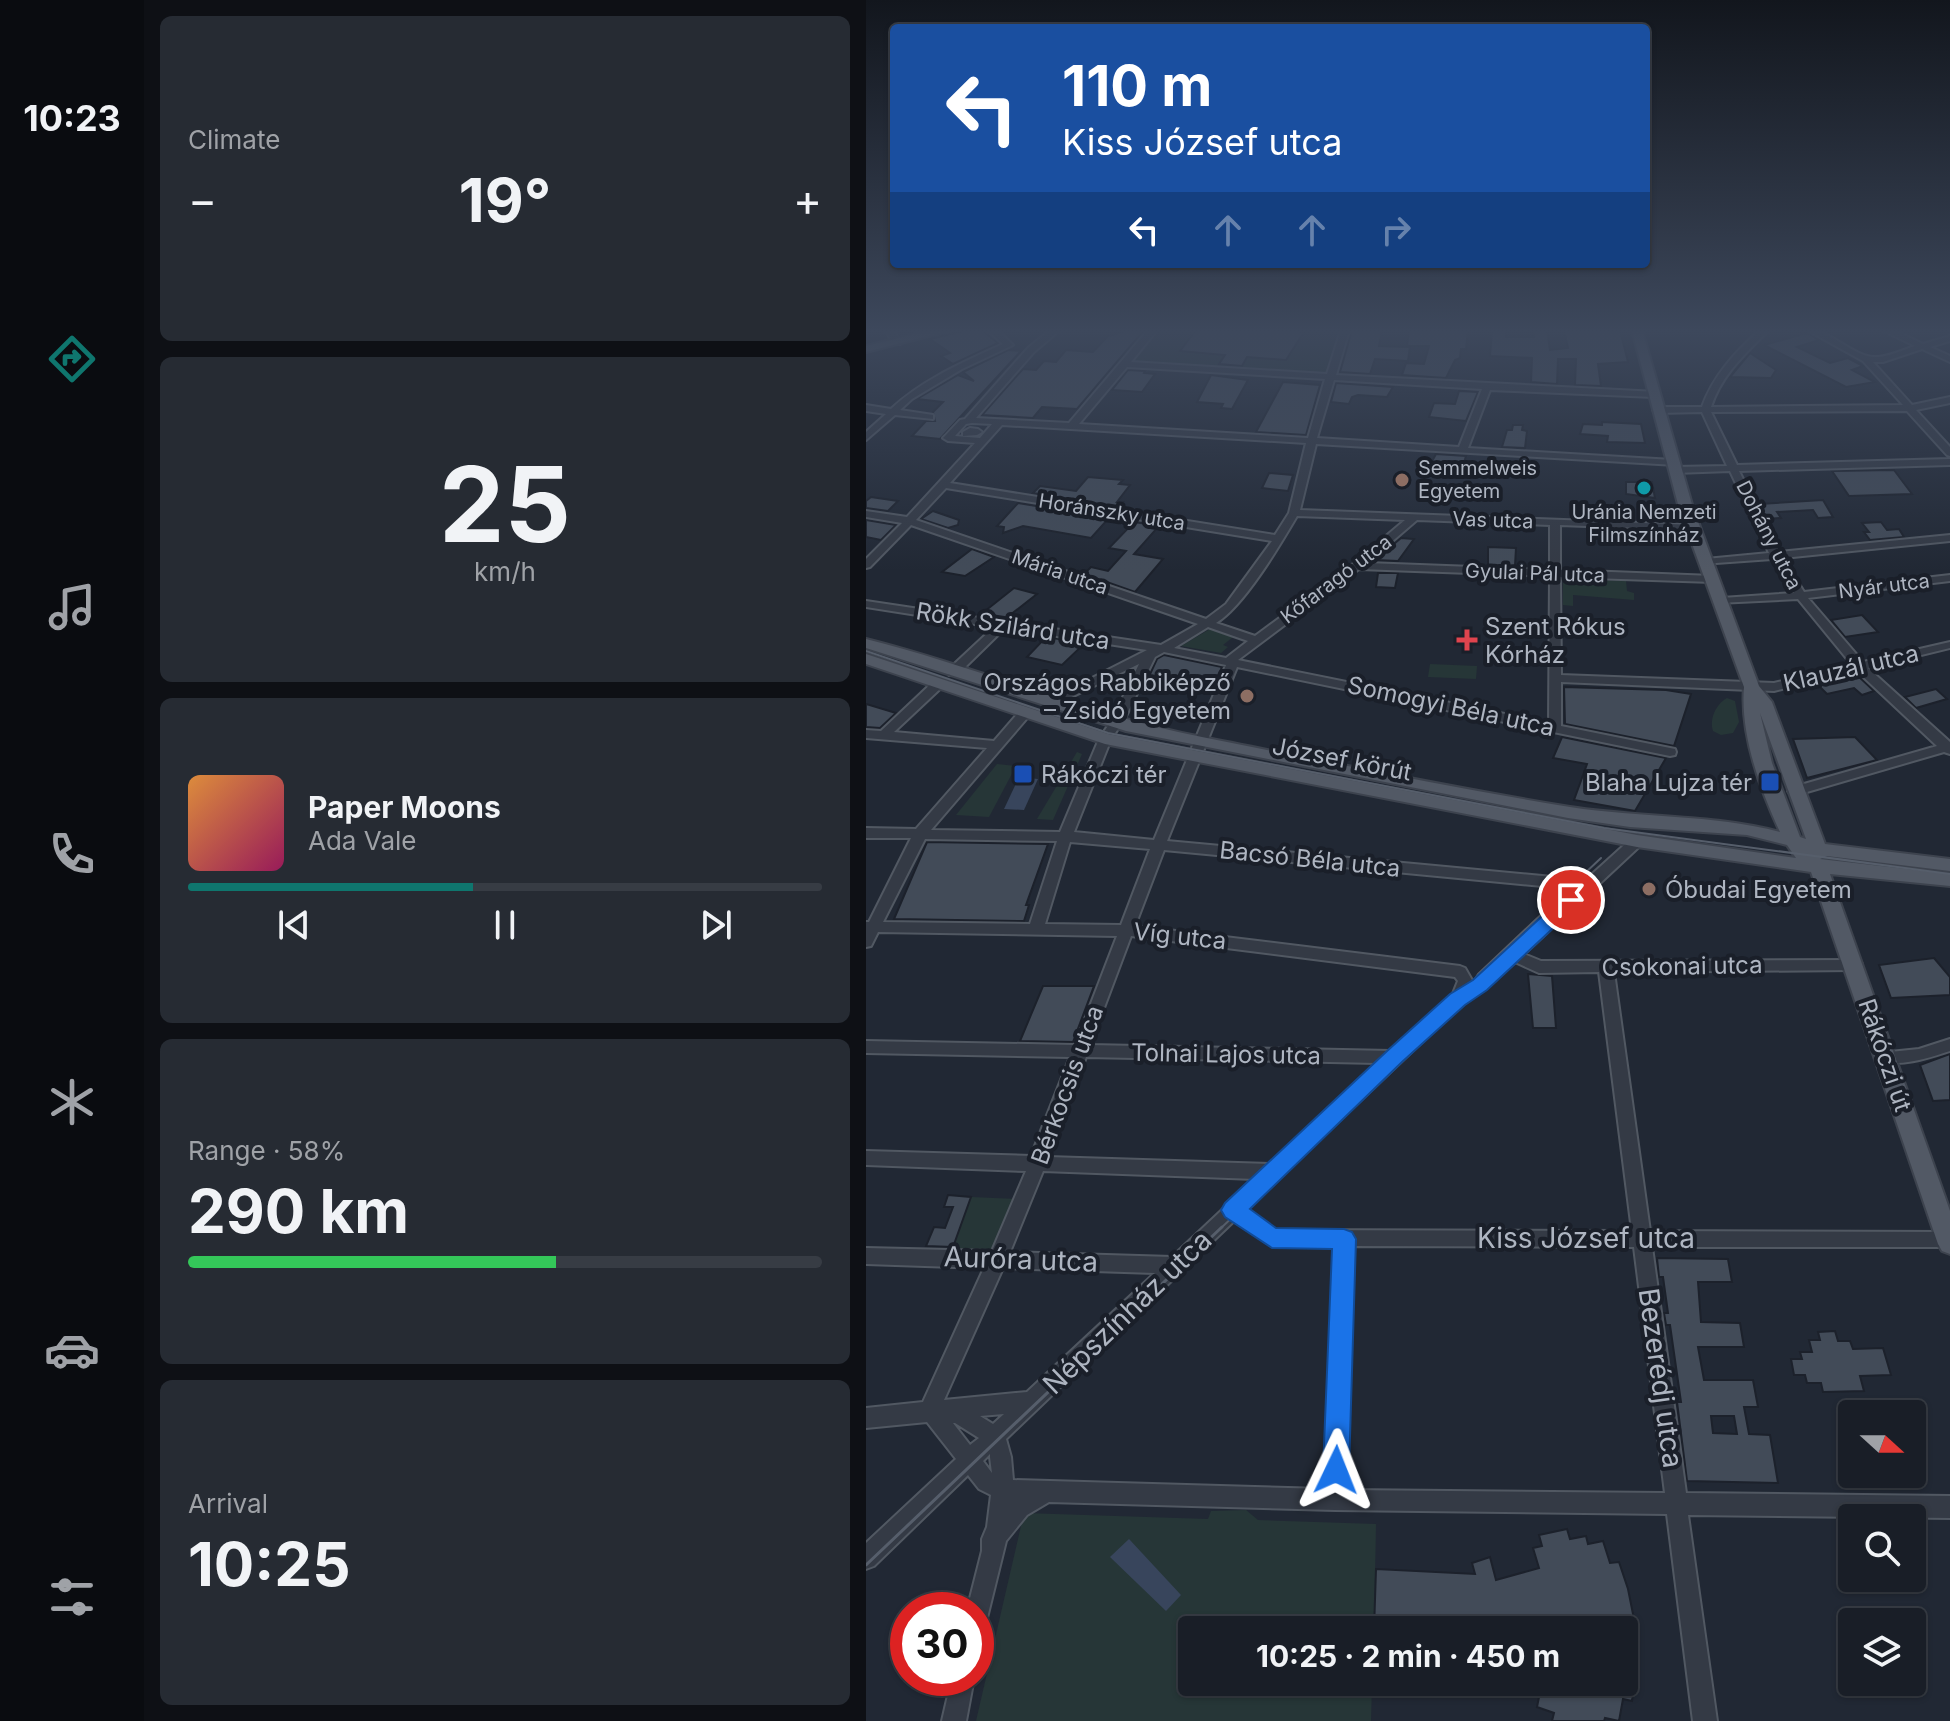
<!DOCTYPE html>
<meta charset="utf-8">
<style>
:root{--surface:#191e27;--page:#262b33;--text:#f1f3f6;--muted:#9fa2a7;--line:#373c44;--accent:#0f766e}
body{margin:0;font-family:Inter,sans-serif;background:var(--page);color:var(--text);height:100vh;display:flex;flex-direction:column;font-size:30px;white-space:nowrap}
*{box-sizing:border-box;margin:0}
p{font-size:26px;color:var(--muted)}
.icon{flex:none;width:44px;height:44px;fill:none;stroke:currentColor;stroke-width:2;stroke-linecap:round;stroke-linejoin:round}
.map{position:relative;flex:1;overflow:hidden}
.side{display:flex;flex-direction:column;gap:16px;padding:16px;background:#0e1015;width:722px}
.side>*{flex:none}
.hud{position:absolute;left:24px;top:24px;width:760px;height:244px;border-radius:8px;box-shadow:0 2px 6px #0004,0 0 0 2px var(--line);background:#1a4fa0;color:#fff;overflow:hidden}
.needle{width:52px;rotate:111deg}
.controls{position:absolute;left:972px;top:1400px;display:grid;gap:16px}
.controls a{display:grid;place-items:center;width:88px;height:88px;border-radius:8px;background:var(--surface);box-shadow:0 2px 6px #0004,0 0 0 2px var(--line);font-size:40px}
.speed{position:absolute;left:24px;top:1592px;display:flex;gap:16px;font-size:40px;font-weight:700;text-align:center}
.speed>*{display:grid;place-content:center;width:104px;height:104px;border-radius:50%;background:var(--surface);box-shadow:0 2px 6px #0004,0 0 0 2px var(--line);line-height:1}
.speed .limit{border:12px solid #d22;background:#fff;color:#111}
.pin{position:absolute;display:grid;place-items:center;width:68px;height:68px;color:#fff;margin:-34px;border:4px solid #fff;border-radius:50%;box-shadow:0 2px 8px #0007}
.me{position:absolute;width:88px;margin:-44px;rotate:2deg;stroke-linejoin:round;filter:drop-shadow(0 0 6px #0008)}
.turn{display:flex;align-items:center;gap:28px;height:168px;padding:0 40px;font-size:36px}
.turn .icon{width:104px;height:104px;stroke-width:2.5}
.turn b{display:block;font-size:56px;line-height:68px}
.lanes{display:flex;align-items:center;height:76px;padding:0 40px;background:#0003;justify-content:center;gap:40px;direction:ltr}
.lanes .off{opacity:.35}
.big{font-size:60px;font-weight:700;line-height:1.1}
.side .widget{flex:1;display:flex;flex-direction:column;justify-content:center;gap:12px;min-width:0;padding:0 28px;border-radius:12px;background:var(--page)}
.side .dial{align-items:center;gap:0}
.dial b{font-size:104px;line-height:1}
.song{display:flex;align-items:center;gap:24px}
.cover{width:96px;height:96px;border-radius:12px;background:linear-gradient(135deg,hsl(30 70% 55%),hsl(330 70% 35%))}
.played{height:8px;border-radius:4px;background:linear-gradient(90deg,var(--accent) 45%,var(--line) 45%)}
.keys{display:flex;justify-content:space-around;direction:ltr}
.heat{display:flex;justify-content:space-between;align-items:center;font-size:44px;direction:ltr}
.charge{height:12px;border-radius:6px;background:linear-gradient(90deg,#34c759 58%,var(--line) 0)}
.trip{position:absolute;left:312px;top:1616px;width:460px;height:80px;border-radius:8px;background:var(--surface);box-shadow:0 2px 6px #0004,0 0 0 2px var(--line);font-weight:700;line-height:80px;text-align:center}
main{display:flex;flex:1;min-height:0}
.dock{display:flex;flex-direction:column;width:144px;justify-content:space-around;align-items:center;background:#0a0c10;color:var(--muted)}
.dock .icon{width:56px;height:56px}
.dock .current{color:var(--accent)}
.dock b{font-size:36px;color:var(--text)}
.map>svg:first-child{display:block}
.green{fill:#263637}
.water{fill:#38455c}
.building{fill:#424b58;stroke:#1c212b;stroke-width:2;fill-rule:evenodd}
.lines{fill:none;stroke-linecap:round;stroke-linejoin:round}
.minor-casing{stroke:#515862;stroke-width:4}
.major-casing{stroke:#3d434e;stroke-width:4}
.minor{fill:#343a45;fill-rule:evenodd}
.major{fill:#525965;fill-rule:evenodd}
.tram-far1{stroke:#565e6b;stroke-width:2}
.tram{stroke:#565e6b;stroke-width:3}
.route{fill:#1a73e8;stroke:#114b97;stroke-width:2}
.education-dot{fill:#8d6e63;stroke:#1a1f29;stroke-width:3}
.culture-dot{fill:#0f9aa8;stroke:#1a1f29;stroke-width:3}
.health-dot{fill:#e0444e;stroke:#1a1f29;stroke-width:3}
.transit-dot{fill:#1a4fb4;stroke:#1a1f29;stroke-width:3}
.labels{text-anchor:middle;dominant-baseline:central;stroke-width:8;stroke-linejoin:round;paint-order:stroke}
.far-poi-label{font-size:20px;fill:#aeb5c1;stroke:#1a1f29;text-anchor:start}
.far-street-label{font-size:20px;fill:#aeb5c1;stroke:#1a1f29}
.street-label{font-size:24px;fill:#aeb5c1;stroke:#1a1f29}
.poi-label{font-size:24px;fill:#aeb5c1;stroke:#1a1f29;text-anchor:start}
.near-street-label{font-size:28px;fill:#aeb5c1;stroke:#1a1f29}
</style>
<main>
<nav class="dock">
<b>10:23</b>
<svg class="icon current" aria-label="directions" viewBox="0 0 24 24"><path d="M12 3l9 9-9 9-9-9zM9 14v-3h6M13 9l2 2-2 2"/></svg>
<svg class="icon" aria-label="music" viewBox="0 0 24 24"><path d="M9 18V5l10-2v13"/><circle cx="6" cy="18" r="3"/><circle cx="16" cy="16" r="3"/></svg>
<svg class="icon" aria-label="phone" viewBox="0 0 24 24"><path d="M5 4h4l2 5-3 2q2 4 5 5l2-3 5 2v4C11 20 4 13 5 4z"/></svg>
<svg class="icon" aria-label="climate" viewBox="0 0 24 24"><path d="M12 3v18M4 7l16 10M4 17L20 7"/></svg>
<svg class="icon" aria-label="car" viewBox="0 0 24 24"><path d="M5 17H2v-5l4-1 3-4h7l3 4 3 1v5h-3M9 17h6M6 11h13"/><circle cx="7" cy="17" r="2"/><circle cx="17" cy="17" r="2"/></svg>
<svg class="icon" aria-label="filters" viewBox="0 0 24 24"><path d="M4 7h16M4 17h16"/><circle cx="9" cy="7" r="2"/><circle cx="15" cy="17" r="2"/></svg>
</nav>
<section class="side">
<div class="widget"><p>Climate</p>
<div class="heat"><a>−</a><b class="big">19°</b><a>+</a></div>
</div>
<div class="widget dial"><b>25</b><p>km/h</p></div>
<div class="widget">
<div class="song"><i class="cover"></i><div><b>Paper Moons</b><p>Ada Vale</p></div></div>
<div class="played"></div>
<div class="keys"><svg class="icon" aria-label="previous" viewBox="0 0 24 24"><path d="M18 5L8 12l10 7zM5 5v14"/></svg><svg class="icon" aria-label="pause" viewBox="0 0 24 24"><path d="M8 5v14M16 5v14"/></svg><svg class="icon" aria-label="next" viewBox="0 0 24 24"><path d="M6 5l10 7-10 7zM19 5v14"/></svg></div>
</div>
<div class="widget"><p>Range · 58%</p><b class="big">290 km</b><div class="charge"></div></div>
<div class="widget"><p>Arrival</p><b class="big">10:25</b></div>
</section>
<div class="map">
<svg width="1084" height="1721" viewBox="0 0 1084 1721">
<rect width="100%" height="100%" fill="#212834"/>
<g class="green">
<polygon points="292,330 330,330 315,352 420,360 438,332 425,330 476,330 463,374 374,368 376,366 354,363 351,367 266,361"/>
<polygon points="697,579 760,581 761,591 768,593 768,600 707,595 707,606 697,605"/>
<polygon points="344,629 367,637 357,645 362,647 355,653 315,646"/>
<polygon points="564,664 611,666 610,679 562,677"/>
<path d="M861,698L869,701L873,722L867,733L855,735L847,731C843,719 850,704 861,698Z"/>
<polygon points="211,752 216,754 187,820 171,819"/>
<polygon points="131,764 150,766 123,817 90,815"/>
<polygon points="105,1197 151,1199 130,1251 86,1250"/>
<polygon points="380,1510 392,1520 510,1524 508,1630 326,1630 326,1682 506,1682 505,1721 110,1721 158,1513 342,1519 345,1511"/>
</g>
<g class="water">
<polygon points="153,777 172,779 158,810 138,809"/>
<polygon points="263,1539 315,1595 300,1611 244,1557"/>
</g>
<g class="building">
<polygon points="101,330 116,330 132,343 87,364 75,356 84,353 64,339"/>
<polygon points="263,330 278,330 211,409 176,407 167,418 116,415 157,369 170,370 178,361 190,362 200,350 227,352 242,336"/>
<polygon points="330,330 424,330 438,332 420,360 381,357 376,366 353,364 359,355 314,351"/>
<polygon points="486,330 516,330 513,346 544,347 542,361 509,359 504,374 474,372"/>
<polygon points="543,330 602,330 600,349 595,349 594,358 589,360 580,378 536,375 540,363 558,364 563,346 541,346"/>
<polygon points="626,330 640,330 640,337 668,337 667,330 681,330 684,350 702,348 698,330 754,330 762,362 732,364 735,386 709,385 710,359 692,359 691,384 665,382 666,358 624,356"/>
<polygon points="941,333 953,340 931,347 964,363 982,358 997,366 986,370 1009,382 980,387 898,345"/>
<polygon points="142,350 155,351 74,439 46,436 60,421 69,421 67,412 77,402 51,399 92,375 108,381 97,372"/>
<polygon points="884,353 910,370 905,378 864,377"/>
<polygon points="262,370 279,371 278,373 289,374 276,392 246,390"/>
<polygon points="345,375 382,380 366,409 355,408 357,404 331,402"/>
<polygon points="417,382 454,385 440,435 390,432"/>
<polygon points="470,383 527,387 521,397 492,395 486,397 483,404 465,402"/>
<polygon points="593,391 612,392 600,421 563,417 568,403 589,404"/>
<polygon points="736,422 775,424 779,443 741,442 742,436 714,434 717,424 736,425"/>
<polygon points="647,425 657,425 656,430 661,431 659,448 636,447 641,430 646,430"/>
<polygon points="570,454 600,456 594,476 559,474"/>
<polygon points="1028,470 1046,494 983,496 966,471"/>
<polygon points="403,473 427,475 422,491 396,488"/>
<polygon points="222,477 257,480 253,484 264,485 251,502 257,502 253,507 167,493 174,486 210,491"/>
<polygon points="760,482 786,482 789,498 760,494"/>
<polygon points="5,497 32,501 22,511 0,508 0,501"/>
<polygon points="957,500 967,517 952,518 947,510 911,512 915,518 900,519 893,504"/>
<polygon points="152,503 243,518 225,538 157,526 137,533 138,527 131,526"/>
<polygon points="67,511 93,520 92,525 82,528 55,519"/>
<polygon points="0,520 30,525 15,540 0,537"/>
<polygon points="268,522 293,526 268,554 297,559 269,592 218,574 225,567 242,571 260,551 243,548"/>
<polygon points="1015,522 1021,530 1033,529 1038,537 1004,540 998,532 1003,532 996,523"/>
<polygon points="535,538 548,539 532,561 509,560"/>
<polygon points="622,547 650,548 649,566 622,565"/>
<polygon points="106,549 128,557 99,576 76,572"/>
<polygon points="512,573 532,573 529,588 510,587"/>
<polygon points="148,588 171,594 139,619 114,615"/>
<polygon points="996,615 1012,632 979,637 965,620"/>
<polygon points="180,637 219,643 196,665 161,657"/>
<polygon points="298,655 356,667 345,694 279,685 291,659"/>
<polygon points="990,674 1008,691 996,695 988,688 961,694 951,684"/>
<polygon points="698,687 800,690 825,694 808,746 699,724"/>
<polygon points="1070,689 1081,699 1050,708 1039,697"/>
<polygon points="0,704 30,713 14,728 0,727"/>
<polygon points="696,737 800,758 769,811 708,800 721,764 687,758"/>
<polygon points="989,737 1011,760 941,778 927,739"/>
<polygon points="61,842 182,844 160,905 163,905 158,921 28,919"/>
<polygon points="1068,958 1084,977 1084,995 1025,998 1013,965"/>
<polygon points="662,974 686,976 690,1028 667,1028"/>
<polygon points="177,986 228,986 207,1042 154,1041"/>
<polygon points="1084,1054 1084,1100 1067,1101 1054,1065"/>
<polygon points="82,1195 105,1197 87,1247 60,1246 68,1227 79,1228 87,1207 78,1207"/>
<path d="M791,1258L862,1259L866,1282H832L835,1322L874,1323L878,1347H832L838,1380H887L892,1407H878L883,1434L904,1435L912,1483L821,1481L811,1402H815L804,1325H800L798,1313H802L797,1277H793ZM845,1416H868L871,1434L847,1433Z"/>
<polygon points="969,1331 972,1341 984,1341 987,1349 1017,1348 1025,1375 994,1376 998,1391 957,1392 955,1383 941,1383 939,1375 928,1375 925,1359 936,1359 934,1352 946,1352 943,1340 954,1340 952,1332"/>
<polygon points="701,1529 704,1539 720,1536 722,1544 737,1541 744,1563 753,1562 762,1589 770,1629 771,1664 766,1701 757,1699 753,1721 739,1718 738,1721 686,1721 688,1713 671,1707 676,1682 758,1682 758,1630 508,1630 510,1569 609,1574 606,1563 624,1557 630,1580 673,1568 667,1548 676,1546 673,1535"/>
</g>
<g class="lines">
<defs>
<g id="minor">
<polygon points="19,330 27,330 35,342 34,344 28,344"/>
<path d="M121,330H131L147,345L96,369L46,399L34,410L67,415V419L29,415L0,440V432L20,414L0,411V405L25,409C57,379 98,362 137,344Z"/>
<path d="M184,330H194L168,352L110,418L203,423L282,330H291L265,362L461,374L475,330H483L470,375L791,392L792,394L788,397L624,390L602,448L807,460L812,463L810,465L450,444L434,510L830,525L831,527L826,530L694,525V570L847,576L852,579L847,582L694,577L695,675L908,683L986,665L932,599L852,603L850,601L856,598L928,593L906,559L836,564L835,562L840,559L903,553L864,471L809,473L804,470L809,467L861,466L836,412L792,413L787,410L792,407H836C847,376 869,352 894,330H903C879,354 856,374 845,407L1037,405L997,361L941,330C967,330 988,359 1012,357C1024,356 1037,350 1049,346L1016,330H1028L1057,344L1084,336V341L1064,347L1084,356V362L1056,349L1017,362H1007L1046,405L1084,397V403L1050,410L1084,447V456L1081,455L1041,411L845,412L871,465L1084,459V465L873,471L913,552L1084,535V541L917,558L938,592L1084,575V581L942,598L997,662L1084,642V648L1002,668L1084,742V754L1078,752L934,794H924L922,791L924,788L1071,746L991,671L908,691L695,682V726L809,749L810,752L809,755L804,756L371,667L301,841L687,877L694,882L687,887L298,850L269,926L594,966L599,968L607,982L766,838L771,836L778,841L776,844L658,954L675,961L993,960L996,964L993,968L988,970L748,972L784,1231L1084,1232V1246L1082,1247H786L820,1493L1084,1496V1518L822,1515L851,1721H827L801,1514L469,1510L183,1502L161,1515L140,1541L121,1618L118,1626L110,1629V1610H101L116,1551V1539L121,1527L125,1495L113,1489L102,1475L8,1566L0,1569V1543L90,1459L61,1422L0,1428V1408L57,1402L118,1268L0,1264V1248L126,1251L160,1171L0,1165V1151L165,1156L204,1057L0,1053V1041L209,1045L251,936L12,932L5,946L0,947V922H3L45,838H0V828L50,829L121,748L0,738V730L15,731L68,681L72,680L78,684L76,687L28,732L128,741L154,711H162L164,714L162,717L65,830L194,832L233,739L246,720L273,664L189,705H181L179,702L281,650L139,628L91,675H83L81,672L83,669L128,627L0,607V601L295,645L332,624L45,525L4,567L0,568V559L36,523L0,517V511L41,517L109,443L82,441L77,438L79,436L94,420L99,419L162,348ZM261,367L459,379L442,438L213,424ZM468,380L616,389L593,447L451,438ZM106,423L126,424L114,438L89,436L100,424ZM136,425L440,443L423,513L409,535L84,483ZM80,488L406,541L360,604L340,619L50,520ZM431,516L539,520L487,564L389,636L350,623C378,606 414,545 431,516ZM551,520L684,525V570L501,563ZM493,569L684,576L683,723L372,660ZM342,627L382,641L360,658L308,648ZM298,652L360,665L288,840L208,832L245,739L258,720L289,657ZM59,839L191,841L164,924L17,922ZM204,842L284,849L255,925L179,924ZM265,936L589,977L592,981L586,996L525,1051L224,1045ZM649,962L673,973L733,972L766,1231L409,1230L380,1209L596,1004L619,989ZM220,1057L512,1063L404,1164L182,1157ZM177,1171L389,1179L306,1257L144,1252ZM368,1221L406,1246H469L459,1489L147,1480L145,1457L140,1439ZM487,1246L768,1247L799,1493L480,1490ZM137,1268L289,1273L161,1392L78,1400ZM138,1414L127,1424L114,1416ZM87,1423H89L113,1438L104,1445ZM124,1454V1457L126,1473L117,1461Z"/>
<polygon points="104,428 112,429 116,432 111,435 97,436 97,432"/>
<path d="M1084,1039V1051C1062,1058 1037,1067 1014,1061L1012,1057L1014,1053L1053,1049Z"/>
<polygon points="86,1678 108,1678 100,1721 76,1721"/>
</g>
<g id="major">
<polygon points="66,330 86,330 0,352 0,346"/>
<path d="M766,330H776L827,508L893,686L906,702L959,844L1084,859V871L961,856L954,859L1084,874V886L964,874L1084,1211V1254L1076,1251L1072,1244L945,872L771,847L239,744L0,664V654L242,734L771,835L930,858L921,845L881,835L764,827L702,818L260,731L0,648V639C113,667 221,715 336,737C458,761 581,787 704,807C774,818 846,814 914,832C894,789 874,734 878,687L813,508ZM894,713L940,839L934,837L906,763Z"/>
</g>
</defs>
<use href="#minor" class="minor-casing"/>
<use href="#major" class="major-casing"/>
<use href="#minor" class="minor"/>
<use href="#major" class="major"/>
<g class="tram-far1">
<polyline points="0,651 242,733 738,828 1084,874"/>
<polyline points="354,1229 594,1002 612,974 735,858"/>
</g>
<polyline class="tram" points="0,1565 356,1227"/>
</g>
<linearGradient id="sky" x2="0" y2="1"><stop stop-color="#12161d"/><stop offset="0.58" stop-color="#3d485c"/><stop offset="1" stop-color="#3d485c" stop-opacity="0"/></linearGradient>
<rect width="1084" height="571" fill="url(#sky)"/>
<polygon class="route" points="705,893 715,900 712,905 621,990 599,1005 536,1062 384,1209 410,1228 478,1229 486,1232 490,1239 483,1470 479,1479 470,1483 461,1479 457,1470 466,1249 406,1248 359,1217 355,1210 359,1203 521,1051 584,994 607,980 699,895"/>
<g class="education-dot">
<circle cx="536" cy="480" r="8"/>
<circle cx="381" cy="696" r="8"/>
<circle cx="783" cy="889" r="8"/>
</g>
<circle class="culture-dot" cx="778" cy="488" r="8"/>
<path class="health-dot" d="M597 628h8v8h8v8h-8v8h-8v-8h-8v-8h8z"/>
<g class="transit-dot">
<rect x="147" y="764" width="20" height="20" rx="4"/>
<rect x="894" y="772" width="20" height="20" rx="4"/>
</g>
<g class="labels">
<g class="far-poi-label">
<text x="552" y="468">Semmelweis<tspan x="552" dy="23">Egyetem</tspan></text>
<text x="778" y="512" text-anchor="middle">Uránia Nemzeti<tspan x="778" dy="23">Filmszínház</tspan></text>
</g>
<g class="far-street-label">
<text transform="translate(246 512) rotate(9)">Horánszky utca</text>
<text transform="translate(627 520) rotate(2)">Vas utca</text>
<text transform="translate(903 535) rotate(63)">Dohány utca</text>
<text transform="translate(194 572) rotate(19)">Mária utca</text>
<text transform="translate(669 573) rotate(2)">Gyulai Pál utca</text>
<text transform="translate(470 579) rotate(-37)">Kőfaragó utca</text>
<text transform="translate(1018 586) rotate(-7)">Nyár utca</text>
</g>
<g class="street-label">
<text transform="translate(147 626) rotate(9)">Rökk Szilárd utca</text>
<text transform="translate(985 668) rotate(-13)">Klauzál utca</text>
<text transform="translate(585 706) rotate(12)">Somogyi Béla utca</text>
<text transform="translate(476 759) rotate(11)">József körút</text>
<text transform="translate(444 859) rotate(6)">Bacsó Béla utca</text>
<text transform="translate(314 936) rotate(6)">Víg utca</text>
<text transform="translate(816 966) rotate(-1)">Csokonai utca</text>
<text transform="translate(360 1054) rotate(1)">Tolnai Lajos utca</text>
<text transform="translate(1019 1055) rotate(71)">Rákóczi út</text>
<text transform="translate(201 1085) rotate(-70)">Bérkocsis utca</text>
</g>
<g class="poi-label">
<text x="619" y="626">Szent Rókus<tspan x="619" dy="28">Kórház</tspan></text>
<text x="365" y="682" text-anchor="end">Országos Rabbiképző<tspan x="365" dy="28">– Zsidó Egyetem</tspan></text>
<text x="175" y="774">Rákóczi tér</text>
<text x="886" y="782" text-anchor="end">Blaha Lujza tér</text>
<text x="799" y="889">Óbudai Egyetem</text>
</g>
<g class="near-street-label">
<text x="720" y="1238">Kiss József utca</text>
<text transform="translate(155 1259) rotate(2)">Auróra utca</text>
<text transform="translate(261 1312) rotate(-44)">Népszínház utca</text>
<text transform="translate(795 1378) rotate(82)">Bezerédj utca</text>
</g>
</g>
</svg>
<div class="controls">
<a><svg class="needle" viewBox="-14 -14 28 28"><path d="M0-13l5 13h-10z" fill="#e53935"/><path d="M0 13l5-13h-10z" fill="#9fa2a7"/></svg></a>
<a><svg class="icon" aria-label="search" viewBox="0 0 24 24"><circle cx="10" cy="10" r="6"/><path d="M15 15l6 6"/></svg></a>
<a><svg class="icon" aria-label="layers" viewBox="0 0 24 24"><path d="M12 4l9 5-9 5-9-5zM3 14l9 5 9-5"/></svg></a>
</div>
<div class="speed"><div class="limit">30</div></div>
<div class="pin" style="left:705px;top:900px;background:#d93025"><svg class="icon" aria-label="arrive" viewBox="0 0 24 24"><path d="M6 21V4h12l-3 4 3 4H6"/></svg></div>
<svg class="me" style="left:470px;top:1470px" viewBox="-20 -20 40 40"><path d="M0-17L14 15 0 8-14 15z" fill="#1a73e8" stroke="#fff" stroke-width="4"/></svg>
<div class="trip">10:25 · 2 min · 450 m</div>
<div class="hud">
<div class="turn"><svg class="icon" aria-label="left" viewBox="0 0 24 24"><path d="M17 20v-9H6M10 6l-5 5 5 5"/></svg><div><b>110 m</b>Kiss József utca</div></div>
<div class="lanes"><svg class="icon" aria-label="left" viewBox="0 0 24 24"><path d="M17 20v-9H6M10 6l-5 5 5 5"/></svg><svg class="icon off" aria-label="ahead" viewBox="0 0 24 24"><path d="M12 20V5M6 11l6-6 6 6"/></svg><svg class="icon off" aria-label="ahead" viewBox="0 0 24 24"><path d="M12 20V5M6 11l6-6 6 6"/></svg><svg class="icon off" aria-label="right" viewBox="0 0 24 24"><path d="M7 20v-9h11M14 6l5 5-5 5"/></svg></div>
</div>
</div>
</main>
